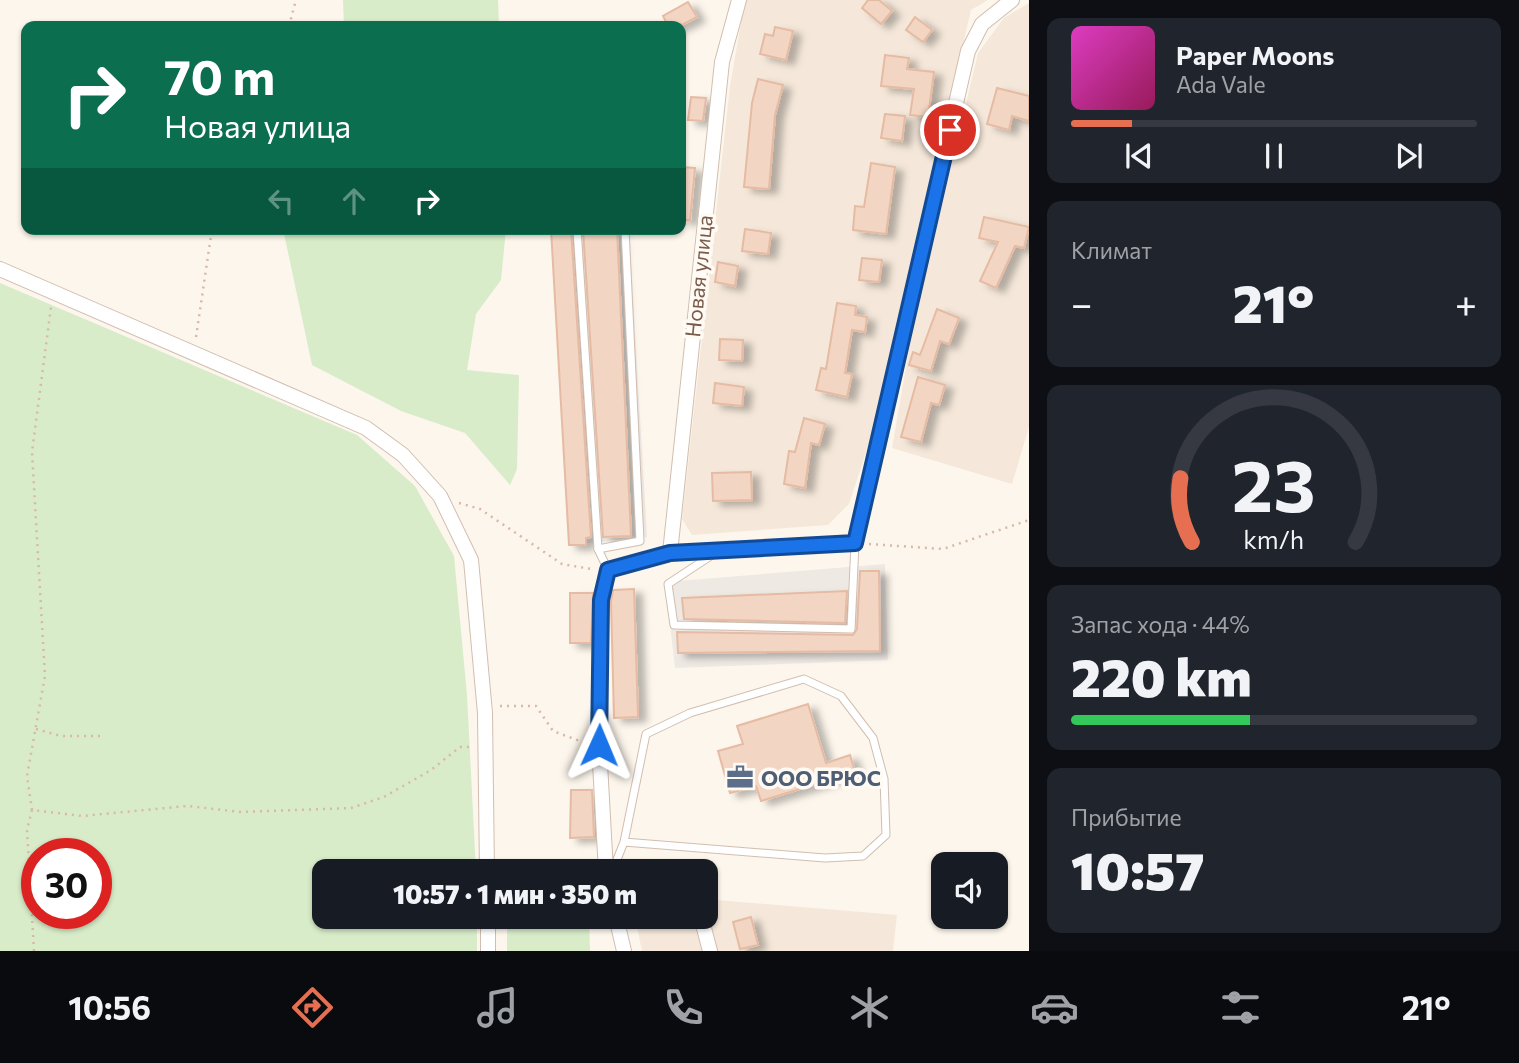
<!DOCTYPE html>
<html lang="ru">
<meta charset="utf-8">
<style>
:root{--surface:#171b24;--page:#20242c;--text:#f1f3f6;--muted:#9ea1a6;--line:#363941;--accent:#e76f51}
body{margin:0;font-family:Commissioner,sans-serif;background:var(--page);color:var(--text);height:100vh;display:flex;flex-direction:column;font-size:26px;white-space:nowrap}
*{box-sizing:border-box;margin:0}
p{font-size:23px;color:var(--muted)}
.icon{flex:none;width:38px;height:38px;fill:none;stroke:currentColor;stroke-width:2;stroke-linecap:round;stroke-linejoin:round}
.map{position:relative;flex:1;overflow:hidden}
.panel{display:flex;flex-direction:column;gap:18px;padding:18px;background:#0d0f14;width:490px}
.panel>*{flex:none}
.top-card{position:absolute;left:21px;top:21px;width:665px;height:214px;border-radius:14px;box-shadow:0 2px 5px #0004;background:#0b6e4f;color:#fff;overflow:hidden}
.buttons{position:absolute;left:931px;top:852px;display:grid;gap:14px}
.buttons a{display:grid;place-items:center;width:77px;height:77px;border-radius:14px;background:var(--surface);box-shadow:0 2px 5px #0004;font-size:35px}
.speed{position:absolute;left:21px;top:838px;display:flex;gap:14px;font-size:35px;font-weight:700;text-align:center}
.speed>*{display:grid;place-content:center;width:91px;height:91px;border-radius:50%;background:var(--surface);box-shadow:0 2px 5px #0004;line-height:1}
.speed .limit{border:10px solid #d22;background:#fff;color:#111}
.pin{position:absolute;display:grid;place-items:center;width:60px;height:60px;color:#fff;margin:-30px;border:4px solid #fff;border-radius:50%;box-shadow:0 2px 7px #0007}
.me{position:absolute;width:77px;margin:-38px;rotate:1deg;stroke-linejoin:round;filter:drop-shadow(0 0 5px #0008)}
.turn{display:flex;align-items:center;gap:24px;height:147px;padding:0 28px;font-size:32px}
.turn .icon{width:91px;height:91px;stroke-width:2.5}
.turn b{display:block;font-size:49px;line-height:60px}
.lanes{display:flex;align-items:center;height:66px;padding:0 28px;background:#0003;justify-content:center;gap:35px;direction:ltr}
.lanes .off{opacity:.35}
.big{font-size:52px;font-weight:800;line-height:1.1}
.panel .tile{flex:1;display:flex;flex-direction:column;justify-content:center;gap:10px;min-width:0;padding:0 24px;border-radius:14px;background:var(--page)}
.panel .dial{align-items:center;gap:0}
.dial svg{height:182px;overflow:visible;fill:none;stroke:var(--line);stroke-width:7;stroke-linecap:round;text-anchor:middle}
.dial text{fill:var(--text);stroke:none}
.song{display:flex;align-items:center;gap:21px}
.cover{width:84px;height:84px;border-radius:10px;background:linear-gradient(135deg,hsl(310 70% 55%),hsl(330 70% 35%))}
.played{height:7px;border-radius:4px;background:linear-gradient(90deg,var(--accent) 15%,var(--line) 15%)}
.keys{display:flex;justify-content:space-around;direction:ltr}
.heat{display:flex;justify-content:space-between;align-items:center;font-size:38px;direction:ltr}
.charge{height:10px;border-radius:5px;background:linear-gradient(90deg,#34c759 44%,var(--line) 0)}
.trip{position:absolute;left:312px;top:859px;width:406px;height:70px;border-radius:14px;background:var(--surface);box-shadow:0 2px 5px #0004;font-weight:800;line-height:70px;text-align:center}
.tabs{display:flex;height:112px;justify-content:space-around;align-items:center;background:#090b0e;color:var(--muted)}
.tabs .icon{width:49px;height:49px}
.tabs .active{color:var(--accent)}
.tabs b{font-size:32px;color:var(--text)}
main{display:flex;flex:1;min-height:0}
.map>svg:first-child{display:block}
.residential{fill:#f5e8da}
.industrial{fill:#efe9e4}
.green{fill:#d8ecc9;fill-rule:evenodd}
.building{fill:#f3d5c3;stroke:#e6bba3;stroke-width:2;filter:url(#shadow)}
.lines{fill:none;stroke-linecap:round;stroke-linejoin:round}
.lane-casing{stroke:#d1beb0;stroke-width:9}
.street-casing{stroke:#d1beb0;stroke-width:16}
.path{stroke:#d9b8a5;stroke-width:2.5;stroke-dasharray:2 5;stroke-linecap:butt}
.lane{stroke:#fff;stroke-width:7}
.street{stroke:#fff;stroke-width:14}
.route-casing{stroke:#114b97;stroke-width:18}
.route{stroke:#1a73e8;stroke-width:12}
.labels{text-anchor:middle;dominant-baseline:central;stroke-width:7;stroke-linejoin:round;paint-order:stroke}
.street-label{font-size:21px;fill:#7a5c4d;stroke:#fffaf3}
.service-label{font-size:21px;font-weight:bold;fill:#4e5e75;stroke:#fffaf3;text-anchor:start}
</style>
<main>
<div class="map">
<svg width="1029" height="951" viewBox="0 0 1029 951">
<defs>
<filter id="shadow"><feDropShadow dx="8" dy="4.5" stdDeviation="3.5" flood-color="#0004"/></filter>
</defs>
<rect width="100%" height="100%" fill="#fdf6ec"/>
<g class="residential">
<polygon points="745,0 988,0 971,10 876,422 849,504 828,525 692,535 682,519 730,86"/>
<polygon points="1029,3 1029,427 1012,484 892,448 913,327 978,53 1004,18"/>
<polygon points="705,899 897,915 893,951 642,951 635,917 705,917"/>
</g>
<g class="industrial">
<polygon points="551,229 629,229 647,537 569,545"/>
<polygon points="885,564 888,660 675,668 665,582"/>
</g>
<g class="green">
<polygon points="343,0 498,0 499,26 344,26"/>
<polygon points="283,229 506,229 501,280 476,314 467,370 519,375 517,469 510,485 465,433 401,411 312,365"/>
<path d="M0,283L357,435L415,486L454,556L467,695L476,871L324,872V917H477V951H0ZM96,854V914H37V854Z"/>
<polygon points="507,917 589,917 590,951 507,951"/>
</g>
<g class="building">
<polygon points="868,0 879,0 892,11 881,24 862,8"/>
<polygon points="688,2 697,17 680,26 668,26 663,16"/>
<polygon points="915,17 932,30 923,42 906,30"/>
<polygon points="775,27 793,31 786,60 760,54 765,34 773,36"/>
<polygon points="885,55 909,58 907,69 934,72 928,117 910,115 914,89 881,86"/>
<polygon points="758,79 783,85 775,115 769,189 744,187 752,103"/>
<polygon points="997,88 1029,96 1029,121 1012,116 1009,130 987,124"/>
<polygon points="691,97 706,98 703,121 688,120"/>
<polygon points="885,114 905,116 902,141 881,138"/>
<polygon points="871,163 895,167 886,234 853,230 855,206 864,207"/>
<polygon points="681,167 695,168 690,220 681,220"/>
<polygon points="984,217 1029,227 1024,248 1015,246 996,288 980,281 998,242 979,238"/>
<polygon points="551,229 571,229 591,537 586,538 586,545 569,545"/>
<polygon points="583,229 617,229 631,536 603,537"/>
<polygon points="745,229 771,233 768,254 742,251"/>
<polygon points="862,258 882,260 879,282 859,280"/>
<polygon points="718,262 738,266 735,286 715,282"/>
<polygon points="837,303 856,306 855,315 867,317 865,332 852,330 845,373 852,374 847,397 816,390 821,368 826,369"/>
<polygon points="937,309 959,318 949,344 940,341 931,371 909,365 913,352 920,355"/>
<polygon points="720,339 743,340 742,361 719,360"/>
<polygon points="918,377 945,385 939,405 931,403 921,442 901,437"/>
<polygon points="715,383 744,387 742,406 713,403"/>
<polygon points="804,418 825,424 819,445 811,443 805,488 784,484 789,451 795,452"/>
<polygon points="751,472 752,500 713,501 712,473"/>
<polygon points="860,571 879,571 880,651 678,653 677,632 853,635 857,629"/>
<polygon points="634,589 638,717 614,718 611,601 613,590"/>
<polygon points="847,591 845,623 684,619 682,598"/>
<polygon points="570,593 593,593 591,643 570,643"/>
<polygon points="808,704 826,763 850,755 855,772 761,801 756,786 730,793 718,751 743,744 737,726"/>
<polygon points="571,790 592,790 594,837 570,838"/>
<polygon points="751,917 758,945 740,949 733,922"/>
</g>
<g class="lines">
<defs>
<g id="lane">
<polyline points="577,229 598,549 608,570"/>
<polyline points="598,549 640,541 625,229"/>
<polyline points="715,553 668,584 674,625 851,629 855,544"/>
<polyline points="612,872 624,842 646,734 690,713 804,679 841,696 873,738 884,779 886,835 863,856 825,858 624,842"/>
</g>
<g id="street">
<polyline points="0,269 366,428 403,455 440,496 471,560 485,713 487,872"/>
<polyline points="670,553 722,62 739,0"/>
<polyline points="606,872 599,745 601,600 608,570 670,553 855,543 968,51 982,24 1012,0"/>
<polyline points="488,917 488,951"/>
<polyline points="616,917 624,951"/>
<polyline points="701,917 710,951"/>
</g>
</defs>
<use href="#lane" class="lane-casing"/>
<use href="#street" class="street-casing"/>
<g class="path">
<polyline points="289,26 296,0"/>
<polyline points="196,337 212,229"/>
<polyline points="459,503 480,509 562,564 591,569"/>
<polyline points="869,544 943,549 1029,520"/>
<polyline points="500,706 536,706 553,731 585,743"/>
<polyline points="36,729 61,736 100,736"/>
<polyline points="32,810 27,776 45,676 32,452 51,307"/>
<polyline points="34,951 27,830 32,810 82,816 187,806 242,812 351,808 384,797 431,770 460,747 472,747"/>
</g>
<use href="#lane" class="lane"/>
<use href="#street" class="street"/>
</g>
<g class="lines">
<defs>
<polyline id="route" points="599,745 601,600 608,570 670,553 855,543 950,130"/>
</defs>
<use href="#route" class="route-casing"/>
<use href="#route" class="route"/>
</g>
<defs>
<symbol id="office-bare" viewBox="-9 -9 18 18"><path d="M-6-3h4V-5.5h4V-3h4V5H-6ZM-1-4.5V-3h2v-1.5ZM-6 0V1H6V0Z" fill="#5c6f8a" stroke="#fffaf3" stroke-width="2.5" paint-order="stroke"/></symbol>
</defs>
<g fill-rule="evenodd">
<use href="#office-bare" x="721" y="758" width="38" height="38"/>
</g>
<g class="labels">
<g class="street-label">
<text transform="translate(698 276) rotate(-84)">Новая улица</text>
</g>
<g class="service-label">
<text x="761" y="777">ООО БРЮС</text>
</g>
</g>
</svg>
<div class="buttons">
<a><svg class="icon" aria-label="sound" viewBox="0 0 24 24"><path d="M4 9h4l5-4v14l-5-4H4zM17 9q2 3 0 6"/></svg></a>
</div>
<div class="speed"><div class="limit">30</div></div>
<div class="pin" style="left:950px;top:130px;background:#d93025"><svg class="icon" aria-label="arrive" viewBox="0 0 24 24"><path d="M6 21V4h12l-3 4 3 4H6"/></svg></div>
<svg class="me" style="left:599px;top:745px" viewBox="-20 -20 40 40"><path d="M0-17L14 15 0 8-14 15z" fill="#1a73e8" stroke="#fff" stroke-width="4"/></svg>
<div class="trip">10:57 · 1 мин · 350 m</div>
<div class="top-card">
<div class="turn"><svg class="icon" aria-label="right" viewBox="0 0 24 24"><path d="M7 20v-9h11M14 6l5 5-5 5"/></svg><div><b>70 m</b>Новая улица</div></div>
<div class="lanes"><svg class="icon off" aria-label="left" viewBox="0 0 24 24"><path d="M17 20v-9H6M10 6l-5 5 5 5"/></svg><svg class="icon off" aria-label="ahead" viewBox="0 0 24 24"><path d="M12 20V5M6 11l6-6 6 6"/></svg><svg class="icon" aria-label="right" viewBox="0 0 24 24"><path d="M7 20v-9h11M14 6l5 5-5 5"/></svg></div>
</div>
</div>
<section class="panel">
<div class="tile">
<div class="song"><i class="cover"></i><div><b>Paper Moons</b><p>Ada Vale</p></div></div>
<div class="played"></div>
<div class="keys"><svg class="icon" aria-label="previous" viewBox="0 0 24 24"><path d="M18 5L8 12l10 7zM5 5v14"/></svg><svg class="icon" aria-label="pause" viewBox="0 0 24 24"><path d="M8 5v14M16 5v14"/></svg><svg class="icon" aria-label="next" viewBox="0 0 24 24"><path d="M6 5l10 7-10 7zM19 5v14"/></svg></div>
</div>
<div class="tile"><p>Климат</p>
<div class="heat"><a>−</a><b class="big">21°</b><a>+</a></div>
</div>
<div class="tile dial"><svg viewBox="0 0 100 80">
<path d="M14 69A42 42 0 1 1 86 69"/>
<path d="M14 69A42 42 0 0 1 9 41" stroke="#e76f51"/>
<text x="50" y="56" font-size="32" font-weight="700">23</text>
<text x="50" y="72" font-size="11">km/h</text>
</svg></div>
<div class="tile"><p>Запас хода · 44%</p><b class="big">220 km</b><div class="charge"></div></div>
<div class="tile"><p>Прибытие</p><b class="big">10:57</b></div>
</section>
</main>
<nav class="tabs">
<b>10:56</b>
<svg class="icon active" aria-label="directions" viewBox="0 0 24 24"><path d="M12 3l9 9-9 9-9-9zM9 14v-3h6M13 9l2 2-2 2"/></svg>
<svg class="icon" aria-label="music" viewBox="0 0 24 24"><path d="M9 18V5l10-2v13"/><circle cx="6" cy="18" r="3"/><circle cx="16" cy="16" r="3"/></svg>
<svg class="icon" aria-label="phone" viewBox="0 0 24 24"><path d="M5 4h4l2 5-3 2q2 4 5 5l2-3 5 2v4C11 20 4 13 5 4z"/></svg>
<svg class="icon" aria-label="climate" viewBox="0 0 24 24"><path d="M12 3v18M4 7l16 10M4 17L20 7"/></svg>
<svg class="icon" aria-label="car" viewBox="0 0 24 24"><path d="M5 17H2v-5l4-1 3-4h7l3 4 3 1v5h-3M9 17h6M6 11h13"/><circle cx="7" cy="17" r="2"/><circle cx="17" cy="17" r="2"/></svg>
<svg class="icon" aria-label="filters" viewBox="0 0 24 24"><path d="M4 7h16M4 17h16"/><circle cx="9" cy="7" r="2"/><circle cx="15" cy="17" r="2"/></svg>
<b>21°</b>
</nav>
